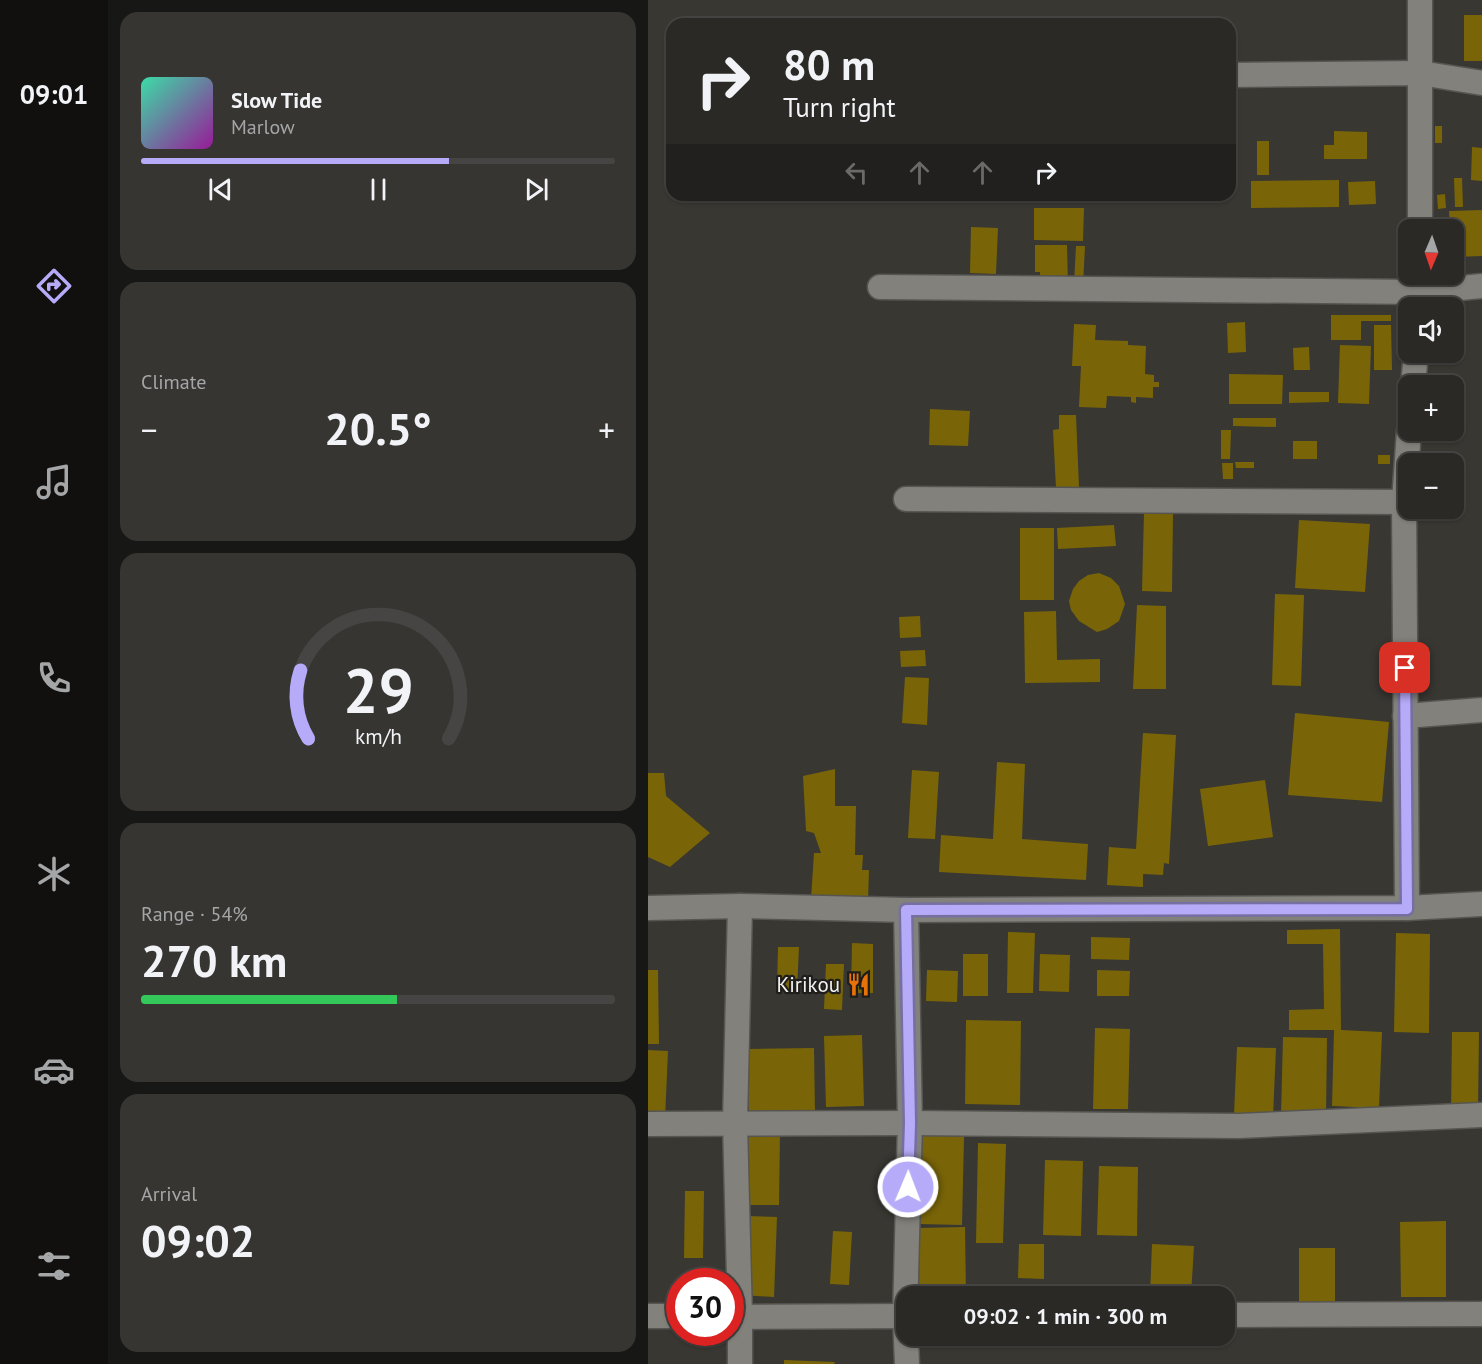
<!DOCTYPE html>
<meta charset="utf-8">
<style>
:root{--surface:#2a2926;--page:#363532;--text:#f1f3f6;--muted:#a5a6a7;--line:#464543;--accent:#b6abf8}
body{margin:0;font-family:"PT Sans",sans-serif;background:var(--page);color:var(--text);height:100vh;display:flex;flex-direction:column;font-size:22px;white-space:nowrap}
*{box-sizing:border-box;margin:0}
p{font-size:20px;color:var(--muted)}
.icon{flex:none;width:33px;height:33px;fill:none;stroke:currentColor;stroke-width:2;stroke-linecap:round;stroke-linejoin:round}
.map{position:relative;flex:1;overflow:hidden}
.side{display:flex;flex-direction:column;gap:12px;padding:12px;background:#171715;width:540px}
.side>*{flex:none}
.hud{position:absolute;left:18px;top:18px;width:570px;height:183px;border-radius:18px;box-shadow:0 2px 4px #0004,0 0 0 2px var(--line);background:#2a2926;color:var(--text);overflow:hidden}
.needle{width:39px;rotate:182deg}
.fabs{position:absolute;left:750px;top:219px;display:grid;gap:12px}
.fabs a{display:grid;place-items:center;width:66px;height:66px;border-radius:12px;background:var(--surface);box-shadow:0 2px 4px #0004,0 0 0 2px var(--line);font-size:30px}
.speed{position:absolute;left:18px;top:1268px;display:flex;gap:12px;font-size:30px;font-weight:700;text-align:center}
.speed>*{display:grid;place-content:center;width:78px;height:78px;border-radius:50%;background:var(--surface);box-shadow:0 2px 4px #0004,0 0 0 2px var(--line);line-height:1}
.speed .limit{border:9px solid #d22;background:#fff;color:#111}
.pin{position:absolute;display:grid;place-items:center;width:51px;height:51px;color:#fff;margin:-26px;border-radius:12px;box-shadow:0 3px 9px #0006}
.me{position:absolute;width:66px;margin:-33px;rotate:1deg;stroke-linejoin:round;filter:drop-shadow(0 0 4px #0008)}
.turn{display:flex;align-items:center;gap:21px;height:126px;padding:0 18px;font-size:27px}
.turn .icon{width:78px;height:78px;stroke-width:2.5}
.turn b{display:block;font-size:42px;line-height:51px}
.lanes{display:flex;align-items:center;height:57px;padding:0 18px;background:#0003;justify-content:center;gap:30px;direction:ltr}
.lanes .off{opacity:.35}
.big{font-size:45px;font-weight:700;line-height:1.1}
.side .widget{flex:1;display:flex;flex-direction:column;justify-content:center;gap:9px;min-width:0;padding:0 21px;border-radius:18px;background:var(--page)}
.side .dial{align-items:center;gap:0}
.dial svg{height:156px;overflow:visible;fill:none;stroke:var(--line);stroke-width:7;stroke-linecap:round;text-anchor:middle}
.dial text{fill:var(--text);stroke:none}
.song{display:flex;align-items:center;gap:18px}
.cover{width:72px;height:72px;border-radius:9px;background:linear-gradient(135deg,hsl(160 70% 55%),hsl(300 70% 35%))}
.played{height:6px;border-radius:3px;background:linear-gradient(90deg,var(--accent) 65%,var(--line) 65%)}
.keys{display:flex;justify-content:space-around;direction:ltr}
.heat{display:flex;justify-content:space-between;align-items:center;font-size:33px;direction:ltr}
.charge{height:9px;border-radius:4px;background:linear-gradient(90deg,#34c759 54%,var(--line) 0)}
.trip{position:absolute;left:248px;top:1286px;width:339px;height:60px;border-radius:18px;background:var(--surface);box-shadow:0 2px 4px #0004,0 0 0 2px var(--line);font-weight:700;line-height:60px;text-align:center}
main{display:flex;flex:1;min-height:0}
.dock{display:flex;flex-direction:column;width:108px;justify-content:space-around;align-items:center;background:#11100f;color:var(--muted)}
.dock .icon{width:42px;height:42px}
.dock .current{color:var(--accent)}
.dock b{font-size:27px;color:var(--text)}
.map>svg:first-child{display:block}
.building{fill:#796507}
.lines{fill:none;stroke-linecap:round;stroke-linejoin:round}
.minor-casing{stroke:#565551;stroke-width:27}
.minor{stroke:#82817b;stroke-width:24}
.route-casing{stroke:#766fa1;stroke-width:15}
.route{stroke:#b6abf8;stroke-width:10}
.labels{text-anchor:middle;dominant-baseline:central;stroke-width:4.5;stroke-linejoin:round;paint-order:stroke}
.poi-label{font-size:21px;fill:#f2f1ee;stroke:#1f1e1c;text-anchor:end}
</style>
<main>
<nav class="dock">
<b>09:01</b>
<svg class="icon current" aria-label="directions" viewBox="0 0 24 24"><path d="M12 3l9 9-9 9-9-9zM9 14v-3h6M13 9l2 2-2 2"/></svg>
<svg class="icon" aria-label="music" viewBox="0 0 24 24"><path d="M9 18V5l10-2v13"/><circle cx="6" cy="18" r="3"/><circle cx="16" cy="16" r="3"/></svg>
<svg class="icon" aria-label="phone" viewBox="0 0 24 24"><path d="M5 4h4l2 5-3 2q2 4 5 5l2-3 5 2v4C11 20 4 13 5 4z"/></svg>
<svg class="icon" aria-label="climate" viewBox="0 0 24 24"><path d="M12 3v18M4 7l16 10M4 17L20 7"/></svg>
<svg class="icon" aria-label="car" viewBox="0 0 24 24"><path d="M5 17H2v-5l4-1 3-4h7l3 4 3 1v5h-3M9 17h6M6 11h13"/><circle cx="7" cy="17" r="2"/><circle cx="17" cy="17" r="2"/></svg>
<svg class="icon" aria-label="filters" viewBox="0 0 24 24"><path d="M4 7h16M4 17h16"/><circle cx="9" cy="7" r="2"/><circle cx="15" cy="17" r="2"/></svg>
</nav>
<section class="side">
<div class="widget">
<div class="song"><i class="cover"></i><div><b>Slow Tide</b><p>Marlow</p></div></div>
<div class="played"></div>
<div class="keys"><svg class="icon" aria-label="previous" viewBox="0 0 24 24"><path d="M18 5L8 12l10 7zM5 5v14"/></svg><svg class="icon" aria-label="pause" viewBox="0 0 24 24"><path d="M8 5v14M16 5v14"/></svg><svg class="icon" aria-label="next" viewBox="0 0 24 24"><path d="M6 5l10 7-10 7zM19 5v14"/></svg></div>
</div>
<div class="widget"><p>Climate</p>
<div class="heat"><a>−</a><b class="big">20.5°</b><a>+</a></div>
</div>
<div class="widget dial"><svg viewBox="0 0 100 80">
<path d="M14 69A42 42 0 1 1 86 69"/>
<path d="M14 69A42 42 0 0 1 10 34" stroke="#b6abf8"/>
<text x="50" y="56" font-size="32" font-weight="700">29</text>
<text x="50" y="72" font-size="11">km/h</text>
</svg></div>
<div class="widget"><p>Range · 54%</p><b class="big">270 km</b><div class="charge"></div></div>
<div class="widget"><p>Arrival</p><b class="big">09:02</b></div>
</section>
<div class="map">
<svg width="834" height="1364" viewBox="0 0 834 1364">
<rect width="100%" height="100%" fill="#383732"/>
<g class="building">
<rect x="816" y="15" width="18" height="46"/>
<rect x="787" y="126" width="7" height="17"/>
<polygon points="686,131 719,132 719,159 676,159 676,145 686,145"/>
<rect x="609" y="141" width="12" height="34"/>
<polygon points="824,147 834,148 834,181 823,180"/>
<polygon points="806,178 814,178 815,207 807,207"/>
<polygon points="691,180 691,207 603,208 603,181"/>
<polygon points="727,181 728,204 701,205 700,182"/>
<polygon points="797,194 798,208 790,209 789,195"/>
<polygon points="324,195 356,195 356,202 323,200"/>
<polygon points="386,208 436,208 435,241 386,240"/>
<polygon points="834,210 834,256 806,257 806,230 802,230 801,211"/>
<polygon points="323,227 350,228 348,274 322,273"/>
<polygon points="387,245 419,245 420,284 392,284 392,272 387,272"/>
<polygon points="428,246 437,246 435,285 426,284"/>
<polygon points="683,315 743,315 743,321 713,321 713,340 683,340"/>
<polygon points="597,322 598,352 580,353 579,323"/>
<polygon points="426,324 448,325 447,340 480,341 480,345 498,346 497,374 506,375 506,382 511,382 511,387 505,387 505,398 488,397 488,403 483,402 483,397 459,396 458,408 431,407 433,366 424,366"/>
<polygon points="726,325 743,325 744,370 726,370"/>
<polygon points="692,345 723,346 721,404 690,403"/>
<polygon points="661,347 662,370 646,370 645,348"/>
<polygon points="581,374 635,375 634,404 581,404"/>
<polygon points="641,392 681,392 681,402 641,403"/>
<polygon points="282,409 322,411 320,446 281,445"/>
<polygon points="411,415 428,415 431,487 408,488 405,430 411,429"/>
<polygon points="585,418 628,418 628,427 585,426"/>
<polygon points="573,430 583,430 582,459 573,459"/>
<rect x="645" y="441" width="24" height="18"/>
<rect x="730" y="455" width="12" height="9"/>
<polygon points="587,462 606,462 606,468 588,468"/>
<polygon points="574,463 585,463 585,479 575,479"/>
<polygon points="496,513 525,514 524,592 494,591"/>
<polygon points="651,520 722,524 717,592 647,588"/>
<polygon points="466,525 468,546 410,549 409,528"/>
<rect x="372" y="528" width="34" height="72"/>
<polygon points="451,573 463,578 471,586 477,604 471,621 459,629 449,632 431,621 423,610 421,601 425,589 431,581 440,575"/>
<polygon points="627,594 656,595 653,686 624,685"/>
<polygon points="489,605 518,606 518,689 485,689"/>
<polygon points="408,611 409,660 452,659 452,682 377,683 376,612"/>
<polygon points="272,616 273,637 252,638 251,617"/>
<polygon points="277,650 278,666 253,667 252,651"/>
<polygon points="257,677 281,678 279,725 254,723"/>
<polygon points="647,713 741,722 734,802 640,795"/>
<polygon points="495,733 528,735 521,864 516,863 515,875 495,874 495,887 459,885 461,847 488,849"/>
<polygon points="349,762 377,764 374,839 440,844 438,880 291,872 293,835 345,839"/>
<polygon points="187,769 187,806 208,806 207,855 215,855 214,870 221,870 220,902 163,899 166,853 173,853 166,833 158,831 155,776"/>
<polygon points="264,770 291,772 287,839 260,838"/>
<polygon points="0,773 16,773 18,796 62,833 22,867 0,857"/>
<polygon points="617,780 625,837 560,846 552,789"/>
<polygon points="692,929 693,1030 734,1032 731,1108 684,1106 686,1030 641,1030 641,1010 676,1009 675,944 639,944 639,930"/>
<polygon points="360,932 387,933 385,993 359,993"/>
<polygon points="748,933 782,934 781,1033 746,1032"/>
<polygon points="443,937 482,938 481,960 443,959"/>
<polygon points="204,943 225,944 225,993 203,993"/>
<polygon points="130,947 151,947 149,991 129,990"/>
<rect x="315" y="954" width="25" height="42"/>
<polygon points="392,954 422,955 421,992 391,991"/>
<polygon points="178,964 196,964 194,1010 176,1009"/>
<polygon points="0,970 10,970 11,1044 0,1044"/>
<polygon points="279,970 310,971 309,1002 278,1001"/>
<polygon points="449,970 482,971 481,996 449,996"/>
<polygon points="318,1020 373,1021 372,1105 317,1104"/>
<polygon points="447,1028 482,1029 480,1109 445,1109"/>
<polygon points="804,1032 831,1032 830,1113 803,1113"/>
<polygon points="214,1035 216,1106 178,1107 176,1036"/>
<polygon points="635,1037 679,1038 678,1116 633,1116"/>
<polygon points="589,1047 628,1048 625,1117 586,1115"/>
<polygon points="166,1048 167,1115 101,1116 100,1049"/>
<polygon points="0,1050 20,1051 17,1119 0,1118"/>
<polygon points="100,1132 132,1132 131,1205 99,1205"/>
<polygon points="273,1135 316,1137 314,1225 271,1224"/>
<polygon points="330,1143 358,1144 355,1243 328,1243"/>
<polygon points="397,1160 435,1161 433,1236 395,1235"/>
<polygon points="451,1166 490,1167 489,1236 449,1235"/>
<polygon points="37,1191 56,1191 55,1258 36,1258"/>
<polygon points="96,1216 129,1217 126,1297 93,1295"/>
<polygon points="798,1221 798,1297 753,1297 752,1222"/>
<polygon points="317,1227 318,1296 269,1296 268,1228"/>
<polygon points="185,1231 204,1232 201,1285 182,1284"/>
<polygon points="371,1244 396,1244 396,1279 370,1278"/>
<polygon points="504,1244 546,1246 543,1296 502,1296"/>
<rect x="651" y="1248" width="36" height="55"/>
<polygon points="136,1360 187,1362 186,1364 136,1364"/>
</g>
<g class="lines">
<defs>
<g id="minor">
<polyline points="772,0 772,230"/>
<polyline points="582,75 772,73 834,83"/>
<polyline points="232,287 772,292 834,286"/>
<polyline points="765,386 768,352"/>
<polyline points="258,499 756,502"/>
<polyline points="757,716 834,710"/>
<polyline points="0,908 92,906 258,910 759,908 834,904"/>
<polyline points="759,908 756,502 761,430"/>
<polyline points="258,910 262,1123 257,1316 259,1364"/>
<polyline points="0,1124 262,1123 591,1126 834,1115"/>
<polyline points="576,1315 834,1314"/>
<polyline points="0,1316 32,1316"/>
<polyline points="82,1317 258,1316"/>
<polyline points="92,1364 92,1317 87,1123 92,906"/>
</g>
</defs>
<use href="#minor" class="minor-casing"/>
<use href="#minor" class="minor"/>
</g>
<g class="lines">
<defs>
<polyline id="route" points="260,1187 262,1123 258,910 759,909 757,668"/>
</defs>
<use href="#route" class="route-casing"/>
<use href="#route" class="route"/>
</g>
<defs>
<symbol id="restaurant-bare" viewBox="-9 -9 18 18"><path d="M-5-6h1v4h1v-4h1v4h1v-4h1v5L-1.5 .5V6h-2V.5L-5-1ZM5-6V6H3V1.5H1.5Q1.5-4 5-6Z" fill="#e8710a" stroke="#1f1e1c" stroke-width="2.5" paint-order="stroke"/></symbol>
</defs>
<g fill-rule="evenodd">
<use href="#restaurant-bare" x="194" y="968" width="33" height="33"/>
</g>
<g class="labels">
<g class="poi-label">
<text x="192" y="984">Kirikou</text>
</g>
</g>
</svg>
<div class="fabs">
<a><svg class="needle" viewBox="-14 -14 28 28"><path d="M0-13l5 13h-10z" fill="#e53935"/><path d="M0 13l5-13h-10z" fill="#a5a6a7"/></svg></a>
<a><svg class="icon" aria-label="sound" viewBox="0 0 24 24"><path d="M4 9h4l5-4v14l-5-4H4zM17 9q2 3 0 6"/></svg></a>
<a>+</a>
<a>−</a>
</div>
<div class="speed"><div class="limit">30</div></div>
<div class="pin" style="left:757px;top:668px;background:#d93025"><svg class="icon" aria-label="arrive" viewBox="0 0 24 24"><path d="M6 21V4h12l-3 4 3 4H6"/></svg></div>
<svg class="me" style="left:260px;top:1187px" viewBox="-20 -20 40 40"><circle r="17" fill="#b6abf8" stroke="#fff" stroke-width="3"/><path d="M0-11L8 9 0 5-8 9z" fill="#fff"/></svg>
<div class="trip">09:02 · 1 min · 300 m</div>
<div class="hud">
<div class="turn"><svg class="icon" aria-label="right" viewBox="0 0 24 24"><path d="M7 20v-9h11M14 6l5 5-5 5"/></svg><div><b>80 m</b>Turn right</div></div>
<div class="lanes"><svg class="icon off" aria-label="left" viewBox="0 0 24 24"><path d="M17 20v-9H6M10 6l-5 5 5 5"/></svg><svg class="icon off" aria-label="ahead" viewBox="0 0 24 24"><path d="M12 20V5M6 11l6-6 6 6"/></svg><svg class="icon off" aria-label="ahead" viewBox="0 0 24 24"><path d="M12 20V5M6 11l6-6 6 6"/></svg><svg class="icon" aria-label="right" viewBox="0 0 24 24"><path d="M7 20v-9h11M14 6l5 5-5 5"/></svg></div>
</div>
</div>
</main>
